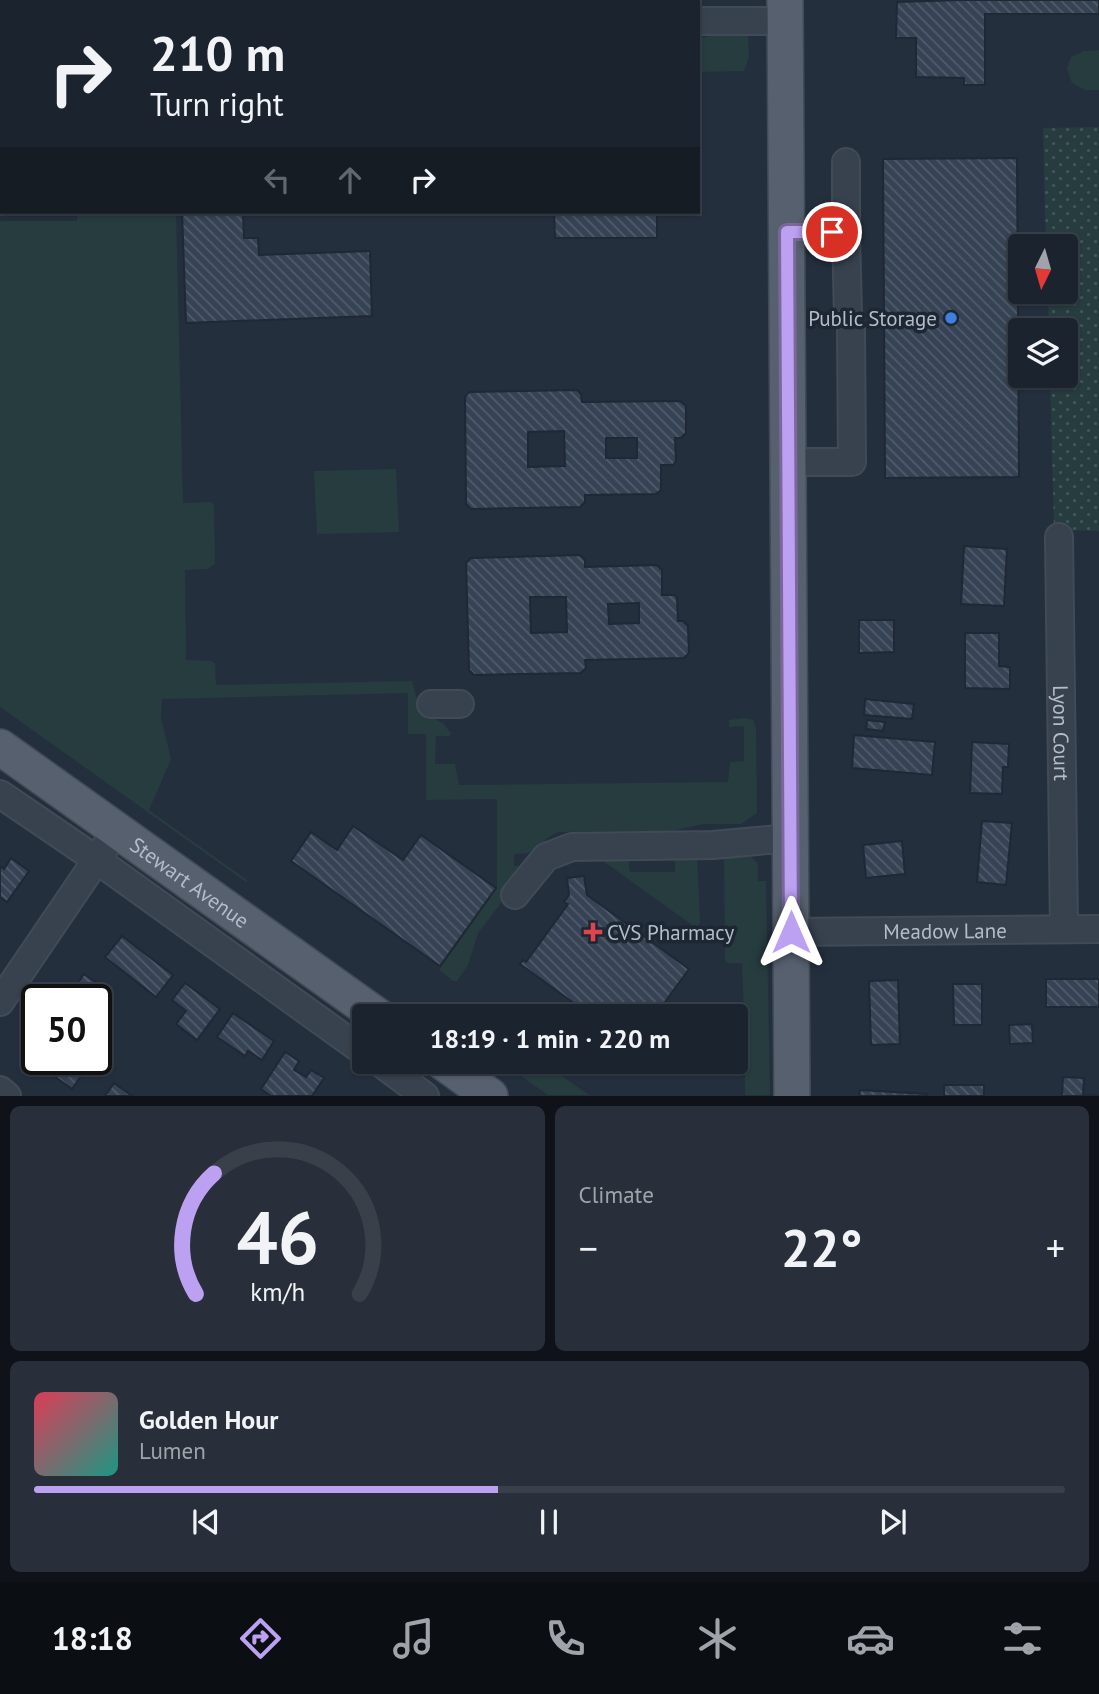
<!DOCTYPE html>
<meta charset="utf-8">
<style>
:root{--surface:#1b232e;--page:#282f3a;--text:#f1f3f6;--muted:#a0a4aa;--line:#39404a;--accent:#bca0f2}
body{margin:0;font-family:"PT Sans",sans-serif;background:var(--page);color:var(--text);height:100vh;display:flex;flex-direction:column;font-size:26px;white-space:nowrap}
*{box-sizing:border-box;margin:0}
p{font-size:23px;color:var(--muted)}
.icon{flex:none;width:38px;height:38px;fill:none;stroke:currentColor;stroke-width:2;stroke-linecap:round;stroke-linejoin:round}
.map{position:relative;height:1096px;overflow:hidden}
.details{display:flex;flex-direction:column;gap:10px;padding:10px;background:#0f1319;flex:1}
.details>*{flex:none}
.top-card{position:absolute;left:0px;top:0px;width:700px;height:214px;box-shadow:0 2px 5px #0004,0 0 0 2px var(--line);background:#1b232e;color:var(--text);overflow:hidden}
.needle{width:46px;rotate:185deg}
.controls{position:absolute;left:1008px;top:234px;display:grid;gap:14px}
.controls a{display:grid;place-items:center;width:70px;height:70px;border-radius:7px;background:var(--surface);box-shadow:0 2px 5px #0004,0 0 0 2px var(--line);font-size:35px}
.speed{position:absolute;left:21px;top:984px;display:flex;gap:14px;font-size:35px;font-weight:700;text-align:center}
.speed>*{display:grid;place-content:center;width:91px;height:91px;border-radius:50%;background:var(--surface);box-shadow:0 2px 5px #0004,0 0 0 2px var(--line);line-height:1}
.speed .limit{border:4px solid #111;border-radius:10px;background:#fff;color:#111}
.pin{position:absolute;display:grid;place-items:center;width:60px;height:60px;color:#fff;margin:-30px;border:4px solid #fff;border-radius:50%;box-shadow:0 2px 7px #0007}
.me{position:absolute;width:77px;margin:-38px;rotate:0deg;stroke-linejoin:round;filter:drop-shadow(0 0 5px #0008)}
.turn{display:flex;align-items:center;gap:24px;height:147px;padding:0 35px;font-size:32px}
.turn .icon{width:91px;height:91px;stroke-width:2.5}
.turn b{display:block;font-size:49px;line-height:60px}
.lanes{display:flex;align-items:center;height:66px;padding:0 35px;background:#0003;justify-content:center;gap:35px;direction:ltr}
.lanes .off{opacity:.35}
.big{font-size:52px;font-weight:600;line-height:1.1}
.details .widget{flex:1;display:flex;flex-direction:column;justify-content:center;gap:10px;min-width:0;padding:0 24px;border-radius:10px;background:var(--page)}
.details .dial{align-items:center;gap:0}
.dial svg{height:182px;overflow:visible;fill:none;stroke:var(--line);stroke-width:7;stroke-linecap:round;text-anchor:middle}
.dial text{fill:var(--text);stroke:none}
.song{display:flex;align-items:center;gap:21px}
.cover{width:84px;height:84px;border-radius:10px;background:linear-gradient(135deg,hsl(350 70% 55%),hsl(170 70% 35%))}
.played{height:7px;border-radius:4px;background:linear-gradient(90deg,var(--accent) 45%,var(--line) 45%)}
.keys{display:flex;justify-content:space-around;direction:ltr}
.heat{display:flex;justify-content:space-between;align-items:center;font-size:38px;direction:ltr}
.details .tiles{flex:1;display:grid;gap:10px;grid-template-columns:1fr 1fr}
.widget:last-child{grid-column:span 2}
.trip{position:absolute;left:352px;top:1004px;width:396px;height:70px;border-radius:7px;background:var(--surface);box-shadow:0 2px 5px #0004,0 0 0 2px var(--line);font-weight:600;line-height:70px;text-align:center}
.tabs{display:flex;height:112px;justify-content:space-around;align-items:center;background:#0b0e12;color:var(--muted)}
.tabs .icon{width:49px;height:49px}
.tabs .current{color:var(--accent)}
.tabs b{font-size:32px;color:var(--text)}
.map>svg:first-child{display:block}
.green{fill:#263c3f}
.park{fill:url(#park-dots)}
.building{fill:url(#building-back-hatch);stroke:#1f2835;stroke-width:2;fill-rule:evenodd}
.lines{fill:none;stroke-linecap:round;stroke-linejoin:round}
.minor-casing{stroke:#414a57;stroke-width:30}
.major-casing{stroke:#414a57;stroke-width:38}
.minor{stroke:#38414e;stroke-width:26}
.major{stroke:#56606e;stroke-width:35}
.route-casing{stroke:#7a689d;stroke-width:18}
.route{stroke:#bca0f2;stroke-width:12}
.shop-dot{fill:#3f7fe0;stroke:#1d2633;stroke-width:2.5}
.health-dot{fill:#e0444e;stroke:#1d2633;stroke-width:2.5}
.labels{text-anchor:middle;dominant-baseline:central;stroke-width:7;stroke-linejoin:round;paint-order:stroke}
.poi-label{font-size:21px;fill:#b4bcc9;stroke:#1d2633;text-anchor:end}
.street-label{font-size:21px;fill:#b4bcc9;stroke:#1d2633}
</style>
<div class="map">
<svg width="1099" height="1096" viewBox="0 0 1099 1096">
<defs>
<pattern id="park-dots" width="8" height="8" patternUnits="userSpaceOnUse" patternTransform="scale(1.75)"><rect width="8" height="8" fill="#263c3f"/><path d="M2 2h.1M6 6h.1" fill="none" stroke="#435659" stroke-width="1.8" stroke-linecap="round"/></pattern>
<pattern id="building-back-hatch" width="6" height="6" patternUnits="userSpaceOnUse" patternTransform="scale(1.75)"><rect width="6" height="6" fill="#364354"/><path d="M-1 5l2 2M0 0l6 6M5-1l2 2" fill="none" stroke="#515c6b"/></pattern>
</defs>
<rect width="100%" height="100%" fill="#242f3e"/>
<g class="green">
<polygon points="722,33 746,34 748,36 749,57 744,71 698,72 698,39"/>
<polygon points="1099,50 1099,90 1085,90 1072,83 1067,69 1071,57 1084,51"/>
<path d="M77,212H176L183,503L211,502L214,505L215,564L207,569L185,570L186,660L211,661L215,663L216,685L412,681L420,710L444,724L451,734L449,736H436L435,764H455L459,785L728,782L730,762L744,761V726L729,727V720L746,718L753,720L756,728L757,813L741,824H704L671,831L558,832C535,842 546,854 514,854V866H524L525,872L478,933L468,965L457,981H453L439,970L497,888V799L426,800V734H408V693L162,699L161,718L171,759L149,810L247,880L246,882L0,707V221H77Z"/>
<polygon points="396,469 399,532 317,534 314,471"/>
<polygon points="734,854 750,856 758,864 758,881 766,881 770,1095 745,1095 745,1062 735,1062 735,1053 745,1052 742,963 728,963 725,960 724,857"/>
<polygon points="697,856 700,918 700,923 697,926 692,925 603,861 602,858 628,858 630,872 675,872 675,858"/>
<polygon points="501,1062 542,1062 589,1095 548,1095"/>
</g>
<polygon class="park" points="1099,127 1099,531 1054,530 1050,376 1066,376 1066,331 1049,331 1048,292 1066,292 1066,247 1046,247 1043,128"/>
<g class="building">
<polygon points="961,0 1099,0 1099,14 985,14 985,85 964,85 964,78 916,77 916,38 896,38 897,2"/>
<polygon points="1017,158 1019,477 885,478 883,159"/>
<polygon points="182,212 243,212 244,238 258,238 259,255 370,251 372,316 186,323"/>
<polygon points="554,212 657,212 657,238 555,238"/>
<path d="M577,390L581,394L582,402L680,401L686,406V433L681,438H675L676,461L673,465H661V490L656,494L585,495V502L580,507L471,509L466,504L465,397L469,392ZM564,431L565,466L528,467V432ZM606,438H637V458H606Z"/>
<polygon points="964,546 1007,549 1004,606 961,604"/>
<path d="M580,555L585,560V567L657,565L662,570V595H675L677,598L678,621H683L688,626L689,653L684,658L585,660L586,668L581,673L474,675L469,670L466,563L471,558ZM530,597H566L567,632L531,633ZM639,603V623L609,624L608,604Z"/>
<polygon points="859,620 894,620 894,652 859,653"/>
<polygon points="965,633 999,633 999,666 1010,667 1010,689 965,688"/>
<polygon points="865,699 914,704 912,719 864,715"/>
<polygon points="867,720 885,722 883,731 866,729"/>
<polygon points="854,735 935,742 932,775 852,768"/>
<polygon points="972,742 1009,744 1008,767 1003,767 1002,794 970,793"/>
<polygon points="982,821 1012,823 1006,885 977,882"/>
<polygon points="353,826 403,860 421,835 496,888 440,966 291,861 311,832 337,850"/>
<polygon points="902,841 905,874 866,878 863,845"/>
<polygon points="11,858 29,871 7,902 0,897 0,866 4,869"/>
<polygon points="584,876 587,895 689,969 654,1017 593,1017 520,964 523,960 526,962 568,904 564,902 569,895 567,878"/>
<polygon points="122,936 173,975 156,997 105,957"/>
<polygon points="84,974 107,990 96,1006 96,999 67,999"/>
<rect x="1046" y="979" width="53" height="28"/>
<polygon points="898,980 900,1044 871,1045 869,981"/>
<polygon points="185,983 220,1009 197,1040 176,1024 186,1011 172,1000"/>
<polygon points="953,984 982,984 982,1025 954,1025"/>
<polygon points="233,1013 274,1041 262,1060 248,1051 245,1056 217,1037"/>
<polygon points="1032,1024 1033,1043 1010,1044 1009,1025"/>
<polygon points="285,1052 299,1061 294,1070 306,1077 311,1070 324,1078 312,1096 271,1096 261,1089"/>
<polygon points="37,1054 37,1059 78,1059 88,1066 72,1089 32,1060"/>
<polygon points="1063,1077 1084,1078 1083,1095 1099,1096 1062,1096"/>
<polygon points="114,1083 132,1096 105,1096"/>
<rect x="944" y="1085" width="40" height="11"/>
<polygon points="860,1090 927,1094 927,1096 859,1096"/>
</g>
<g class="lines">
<defs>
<g id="minor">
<polyline points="405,0 405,2"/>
<polyline points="698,21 785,21"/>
<polyline points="787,232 846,232 846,162"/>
<polyline points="846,232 848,315"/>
<polyline points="788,462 852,462 851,329"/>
<path id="s1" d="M1059,537L1064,929"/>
<polyline points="431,704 460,704"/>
<polyline points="0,794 97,860 364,1052"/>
<polyline points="515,895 546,857 572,847 713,845 790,838"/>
<path id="s2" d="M791,932L1099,929"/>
<polyline points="0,1002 106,846"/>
<polyline points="379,1062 425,1096"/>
<polyline points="0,1090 7,1096"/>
</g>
<g id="major">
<polyline points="785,0 792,1096"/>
<path id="s3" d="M0,747L379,1017"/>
<polyline points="443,1062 490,1096"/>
</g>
</defs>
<use href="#minor" class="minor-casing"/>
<use href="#major" class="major-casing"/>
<use href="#minor" class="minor"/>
<use href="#major" class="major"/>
</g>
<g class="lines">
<defs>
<polyline id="route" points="791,932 787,232 832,232"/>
</defs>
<use href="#route" class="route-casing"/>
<use href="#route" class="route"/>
</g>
<circle class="shop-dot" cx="951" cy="318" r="7"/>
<path class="health-dot" d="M589.5 921.5h7v7h7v7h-7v7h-7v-7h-7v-7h7z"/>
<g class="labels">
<g class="poi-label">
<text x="937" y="318">Public Storage</text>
<text x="607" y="932" text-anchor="start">CVS Pharmacy</text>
</g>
<g class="street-label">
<text stroke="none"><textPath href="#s1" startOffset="196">Lyon Court</textPath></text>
<text stroke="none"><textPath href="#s3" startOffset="233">Stewart Avenue</textPath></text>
<text stroke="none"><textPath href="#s2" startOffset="154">Meadow Lane</textPath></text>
</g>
</g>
</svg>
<div class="controls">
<a><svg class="needle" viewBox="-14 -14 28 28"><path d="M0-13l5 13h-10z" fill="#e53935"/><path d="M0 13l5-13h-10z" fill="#a0a4aa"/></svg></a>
<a><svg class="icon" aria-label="layers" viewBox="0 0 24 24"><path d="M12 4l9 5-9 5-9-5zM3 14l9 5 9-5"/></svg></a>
</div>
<div class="speed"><div class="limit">50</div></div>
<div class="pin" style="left:832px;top:232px;background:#d93025"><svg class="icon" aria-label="arrive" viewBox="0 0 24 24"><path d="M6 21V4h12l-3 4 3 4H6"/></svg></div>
<svg class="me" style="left:791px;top:932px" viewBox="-20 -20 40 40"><path d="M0-17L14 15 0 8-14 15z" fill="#bca0f2" stroke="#fff" stroke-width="4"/></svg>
<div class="trip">18:19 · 1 min · 220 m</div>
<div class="top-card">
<div class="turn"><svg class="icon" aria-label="right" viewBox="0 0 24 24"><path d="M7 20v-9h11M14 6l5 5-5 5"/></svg><div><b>210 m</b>Turn right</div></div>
<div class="lanes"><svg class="icon off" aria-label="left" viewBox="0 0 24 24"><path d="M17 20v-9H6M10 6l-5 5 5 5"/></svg><svg class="icon off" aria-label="ahead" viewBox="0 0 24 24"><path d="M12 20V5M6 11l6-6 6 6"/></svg><svg class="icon" aria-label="right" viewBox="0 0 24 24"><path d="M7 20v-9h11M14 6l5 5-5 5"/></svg></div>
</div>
</div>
<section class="details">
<div class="tiles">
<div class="widget dial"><svg viewBox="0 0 100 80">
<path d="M14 69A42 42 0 1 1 86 69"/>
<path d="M14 69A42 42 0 0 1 22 16" stroke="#bca0f2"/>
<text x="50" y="56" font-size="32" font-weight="700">46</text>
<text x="50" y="72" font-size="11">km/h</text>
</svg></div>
<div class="widget"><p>Climate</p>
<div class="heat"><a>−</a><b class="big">22°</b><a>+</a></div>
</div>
<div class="widget">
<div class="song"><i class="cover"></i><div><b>Golden Hour</b><p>Lumen</p></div></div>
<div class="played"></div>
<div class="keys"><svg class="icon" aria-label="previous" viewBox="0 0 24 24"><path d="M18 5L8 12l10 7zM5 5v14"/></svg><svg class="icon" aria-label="pause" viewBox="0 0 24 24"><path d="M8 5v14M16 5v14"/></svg><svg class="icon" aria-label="next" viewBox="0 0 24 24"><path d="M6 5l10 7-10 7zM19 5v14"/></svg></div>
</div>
</div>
</section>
<nav class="tabs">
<b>18:18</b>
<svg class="icon current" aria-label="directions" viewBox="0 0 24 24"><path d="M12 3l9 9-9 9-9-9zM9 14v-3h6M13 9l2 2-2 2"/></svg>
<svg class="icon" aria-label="music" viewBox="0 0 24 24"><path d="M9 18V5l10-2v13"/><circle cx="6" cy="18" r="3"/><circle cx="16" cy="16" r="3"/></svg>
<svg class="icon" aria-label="phone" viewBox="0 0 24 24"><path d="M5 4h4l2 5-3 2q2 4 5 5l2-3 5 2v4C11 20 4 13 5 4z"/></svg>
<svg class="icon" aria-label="climate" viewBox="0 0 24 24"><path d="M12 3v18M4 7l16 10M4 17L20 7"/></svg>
<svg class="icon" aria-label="car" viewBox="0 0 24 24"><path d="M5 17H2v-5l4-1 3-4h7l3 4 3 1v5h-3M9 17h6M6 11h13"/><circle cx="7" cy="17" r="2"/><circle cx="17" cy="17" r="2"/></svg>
<svg class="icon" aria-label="filters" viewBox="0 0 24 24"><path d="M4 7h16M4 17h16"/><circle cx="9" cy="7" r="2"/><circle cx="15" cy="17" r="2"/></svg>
</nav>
